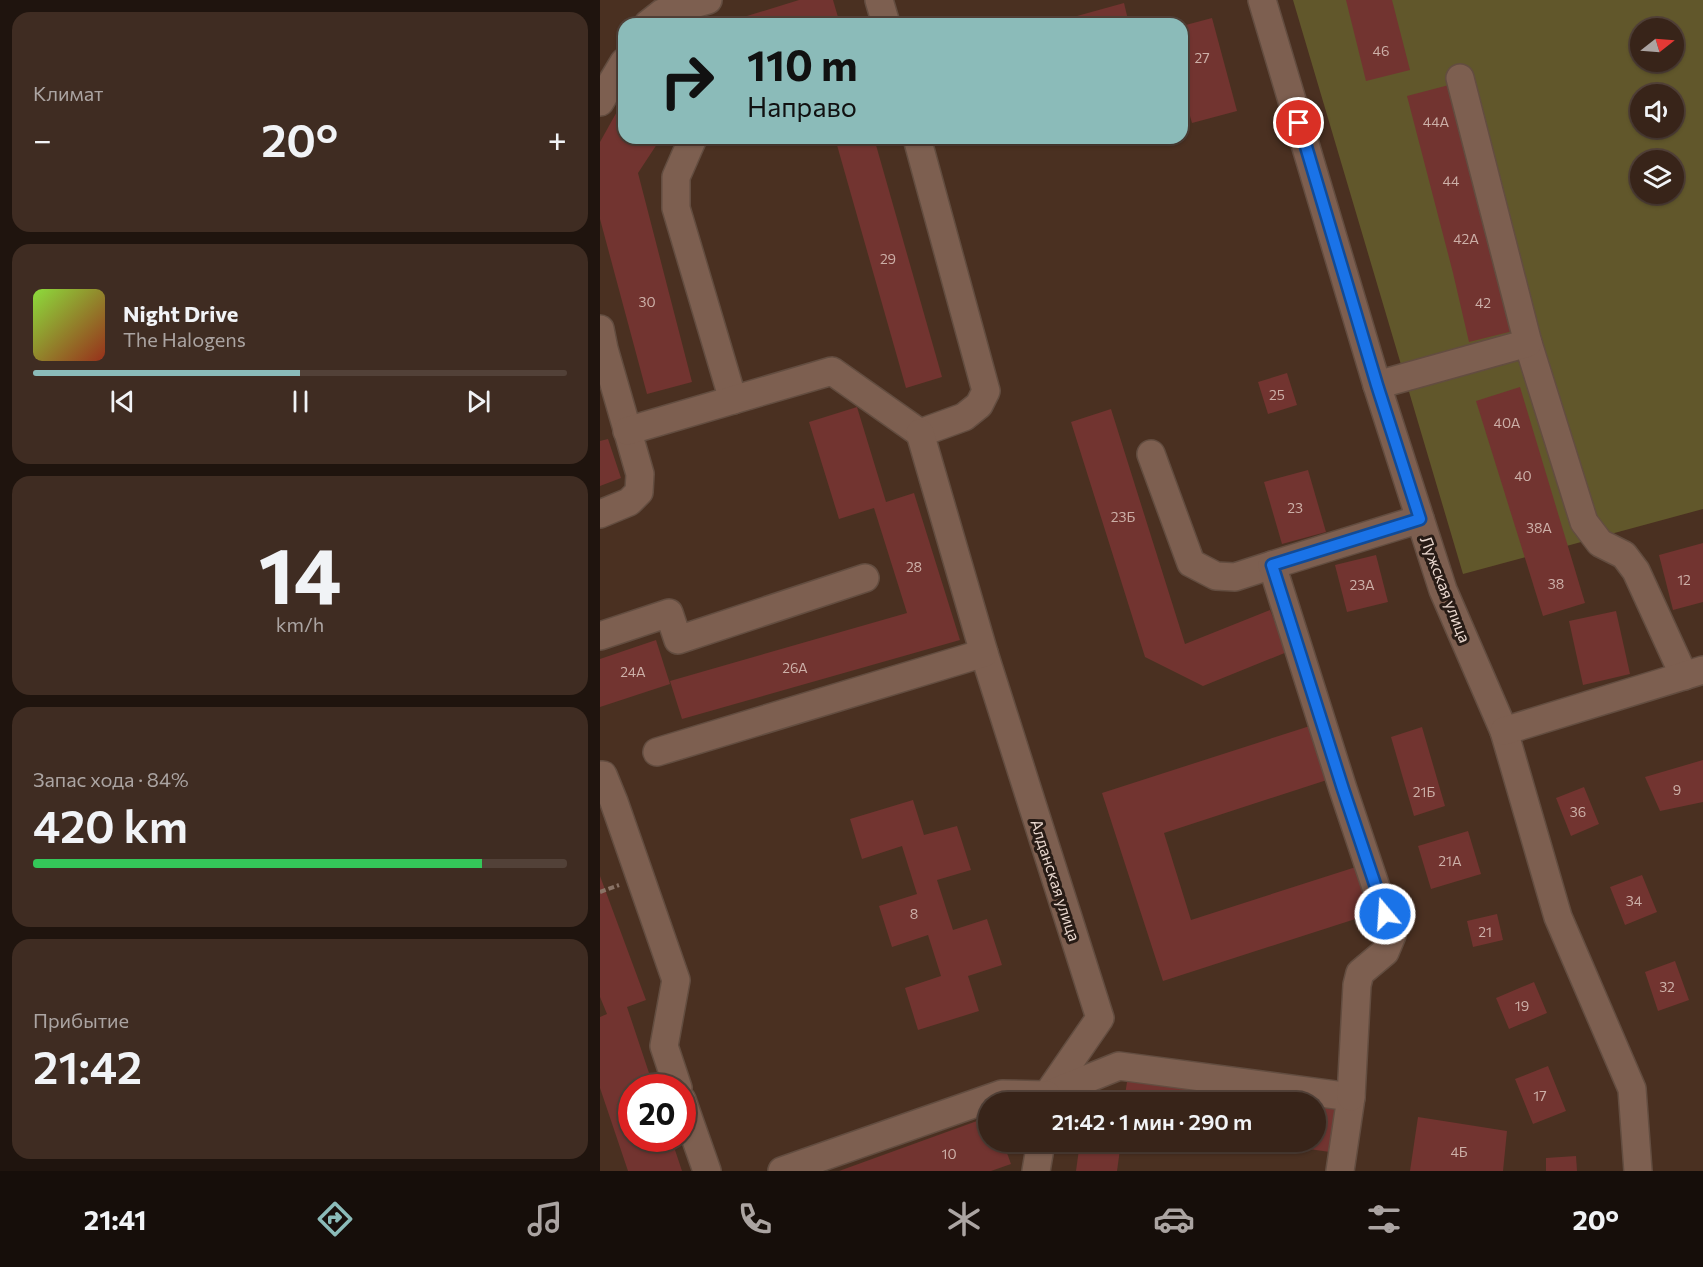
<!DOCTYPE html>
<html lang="ru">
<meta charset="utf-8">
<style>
:root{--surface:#382419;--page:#3f2c22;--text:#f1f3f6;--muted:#aba4a2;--line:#524138;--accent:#8bbbb9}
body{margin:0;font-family:Commissioner,sans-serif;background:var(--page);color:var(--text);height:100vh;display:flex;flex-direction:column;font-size:22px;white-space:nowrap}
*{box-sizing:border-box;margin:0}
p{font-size:20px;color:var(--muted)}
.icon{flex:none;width:33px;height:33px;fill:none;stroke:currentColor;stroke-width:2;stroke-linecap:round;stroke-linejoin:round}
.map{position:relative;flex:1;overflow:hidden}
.side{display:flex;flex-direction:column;gap:12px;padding:12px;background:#1f140e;width:600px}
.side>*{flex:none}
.hud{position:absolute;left:18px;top:18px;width:570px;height:126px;border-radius:18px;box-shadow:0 2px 4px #0004,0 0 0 2px var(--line);background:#8bbbb9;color:#111;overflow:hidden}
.needle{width:39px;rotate:73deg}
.controls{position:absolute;left:1030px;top:18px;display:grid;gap:12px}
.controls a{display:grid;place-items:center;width:54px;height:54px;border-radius:50%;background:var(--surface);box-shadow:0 2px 4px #0004,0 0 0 2px var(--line);font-size:30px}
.speed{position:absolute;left:18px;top:1074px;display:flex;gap:12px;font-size:30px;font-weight:700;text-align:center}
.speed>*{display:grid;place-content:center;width:78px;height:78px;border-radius:50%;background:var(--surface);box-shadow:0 2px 4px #0004,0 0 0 2px var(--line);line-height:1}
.speed .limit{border:9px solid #d22;background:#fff;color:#111}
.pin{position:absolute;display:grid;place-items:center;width:51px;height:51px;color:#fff;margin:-26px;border:3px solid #fff;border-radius:50%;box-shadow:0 2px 6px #0007}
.me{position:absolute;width:66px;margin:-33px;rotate:342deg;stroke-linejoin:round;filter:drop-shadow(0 0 4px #0008)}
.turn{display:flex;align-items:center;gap:21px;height:126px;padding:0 30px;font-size:27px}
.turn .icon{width:78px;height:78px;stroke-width:2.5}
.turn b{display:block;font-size:42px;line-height:51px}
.big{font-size:45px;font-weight:600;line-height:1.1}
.side .widget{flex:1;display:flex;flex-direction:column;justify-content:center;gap:9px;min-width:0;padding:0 21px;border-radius:18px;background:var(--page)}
.side .dial{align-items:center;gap:0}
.dial b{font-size:78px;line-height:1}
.song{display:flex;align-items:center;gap:18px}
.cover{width:72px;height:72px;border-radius:9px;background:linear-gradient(135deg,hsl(90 70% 55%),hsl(10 70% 35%))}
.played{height:6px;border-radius:3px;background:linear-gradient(90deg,var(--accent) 50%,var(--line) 50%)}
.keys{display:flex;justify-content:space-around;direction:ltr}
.heat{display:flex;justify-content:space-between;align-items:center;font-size:33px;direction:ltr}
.charge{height:9px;border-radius:4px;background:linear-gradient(90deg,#34c759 84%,var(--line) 0)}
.trip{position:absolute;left:378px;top:1092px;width:348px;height:60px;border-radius:30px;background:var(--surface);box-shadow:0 2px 4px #0004,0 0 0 2px var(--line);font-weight:600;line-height:60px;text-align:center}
.tabs{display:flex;height:96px;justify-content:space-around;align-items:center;background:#160e0a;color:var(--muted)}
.tabs .icon{width:42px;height:42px}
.tabs .current{color:var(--accent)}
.tabs b{font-size:27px;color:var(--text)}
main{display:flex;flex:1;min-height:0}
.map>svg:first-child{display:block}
.green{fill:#61572b;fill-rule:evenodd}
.building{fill:#723430}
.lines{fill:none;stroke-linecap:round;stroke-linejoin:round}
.minor-casing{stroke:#634d40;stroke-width:30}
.path{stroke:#897265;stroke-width:4;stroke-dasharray:6 3;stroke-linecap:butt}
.minor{stroke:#7d5f50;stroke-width:27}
.route-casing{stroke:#114b97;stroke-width:15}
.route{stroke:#1a73e8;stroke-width:10}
.labels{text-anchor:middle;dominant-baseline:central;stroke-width:6;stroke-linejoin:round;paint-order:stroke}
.number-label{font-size:14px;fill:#ccafa7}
.street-label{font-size:16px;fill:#ead8cf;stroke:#271b15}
</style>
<main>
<section class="side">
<div class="widget"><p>Климат</p>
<div class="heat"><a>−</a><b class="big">20°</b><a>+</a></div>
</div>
<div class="widget">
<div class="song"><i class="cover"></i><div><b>Night Drive</b><p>The Halogens</p></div></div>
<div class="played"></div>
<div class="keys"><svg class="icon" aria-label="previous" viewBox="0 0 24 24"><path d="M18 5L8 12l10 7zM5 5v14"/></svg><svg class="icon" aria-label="pause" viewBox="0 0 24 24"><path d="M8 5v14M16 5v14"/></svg><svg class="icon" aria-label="next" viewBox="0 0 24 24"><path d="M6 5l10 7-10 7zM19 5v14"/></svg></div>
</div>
<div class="widget dial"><b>14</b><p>km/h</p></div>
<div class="widget"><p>Запас хода · 84%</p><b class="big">420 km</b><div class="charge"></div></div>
<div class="widget"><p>Прибытие</p><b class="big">21:42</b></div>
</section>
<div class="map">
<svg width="1103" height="1171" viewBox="0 0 1103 1171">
<rect width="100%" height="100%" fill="#4a3021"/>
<path class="green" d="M693,0H1103V509L863,574ZM1041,28H1074V62H1041ZM1041,94H1074V128H1041ZM1041,160H1074V194H1041Z"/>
<g class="building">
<polygon points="199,0 233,0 240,24 121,24"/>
<polygon points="746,0 792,0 810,70 766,81"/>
<polygon points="524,3 529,24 479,24 477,16"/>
<polygon points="612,18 637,111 592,123 582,88 582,26"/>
<polygon points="849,85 913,331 869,342 853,273 807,96"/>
<polygon points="24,99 24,138 61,138 38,173 92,382 47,394 0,219 0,142"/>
<polygon points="235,138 274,138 342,377 306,388"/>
<polygon points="687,373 697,405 668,414 658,382"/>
<polygon points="920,387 985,603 943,616 876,401"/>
<polygon points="257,407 286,502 314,493 360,640 82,719 70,681 307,613 274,508 239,519 209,422"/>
<polygon points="511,409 585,644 670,610 687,652 603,686 545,657 471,422"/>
<polygon points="8,439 21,478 0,486 0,441"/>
<polygon points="708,470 726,532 682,544 664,482"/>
<polygon points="1103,543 1103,602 1073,610 1059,555"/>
<polygon points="776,555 788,602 747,612 735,565"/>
<polygon points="1016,611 1030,674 983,685 969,621"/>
<polygon points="56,640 70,684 0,707 0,659"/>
<polygon points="713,725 730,779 564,833 591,920 759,866 774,913 563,981 502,793"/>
<polygon points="822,727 845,806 814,816 791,737"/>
<polygon points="1103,760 1103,802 1060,811 1045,777"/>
<polygon points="984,787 999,824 971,836 956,798"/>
<polygon points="313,800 324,835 357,826 371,870 337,880 353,930 387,919 402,965 368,976 379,1011 318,1030 305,988 341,976 328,935 292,947 279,906 317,894 302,846 262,859 250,819"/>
<polygon points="868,831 881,874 831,889 818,846"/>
<polygon points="1042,875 1057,912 1025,925 1010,887"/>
<polygon points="0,876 46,1000 27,1007 54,1088 32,1088 32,1138 71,1138 82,1171 28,1171 0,1088 0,1017 7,1014 0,997"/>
<polygon points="897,914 903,940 873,947 867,921"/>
<polygon points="1075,961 1089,1000 1058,1011 1045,972"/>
<polygon points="934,982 947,1013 909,1029 896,998"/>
<polygon points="948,1066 966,1111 933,1124 915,1079"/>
<polygon points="528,1075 743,1104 737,1153 666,1143 666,1142 716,1142 716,1102 524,1102"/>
<polygon points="388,1117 388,1142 403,1142 411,1164 391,1171 239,1171"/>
<polygon points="818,1117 907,1131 903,1171 810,1171"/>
<polygon points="480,1142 521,1142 517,1171 476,1171"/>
<polygon points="976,1156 977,1171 946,1171 946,1158"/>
</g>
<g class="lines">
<defs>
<g id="minor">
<polyline points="279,0 286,24"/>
<polyline points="662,0 777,385 843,590 904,731 958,917 1032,1089 1038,1171"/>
<polyline points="48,24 62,13 108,0"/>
<polyline points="0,102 24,62"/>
<polyline points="93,138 76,177 76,208 133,400"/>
<polyline points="0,329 4,349 40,474 39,492 29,502 0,514"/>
<polyline points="928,343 984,522 1000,543 1024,555 1036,571 1084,676"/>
<polyline points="777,385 928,343 860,78"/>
<polyline points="27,431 232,371 320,433 364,417 379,405 386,391 317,138"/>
<polyline points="551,454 591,563 616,576 635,577 672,565"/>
<polyline points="0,636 69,613 78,640 265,578"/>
<polyline points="384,653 500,1018 447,1095"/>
<polyline points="904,731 1103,670"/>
<polyline points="57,752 384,653 320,433"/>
<polyline points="0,775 3,775 14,802 76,980 64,1046 78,1088"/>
<polyline points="447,1095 519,1066 751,1097 740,1171"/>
<polyline points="751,1097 757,985 760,973 785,952 792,935 743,789 672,565 820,519"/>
<polyline points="82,1100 107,1171"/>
<polyline points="182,1171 402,1094 447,1095 446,1102"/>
<polyline points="436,1171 441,1142"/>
</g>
</defs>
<use href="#minor" class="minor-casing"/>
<polyline class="path" points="0,892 19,885"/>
<use href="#minor" class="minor"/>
</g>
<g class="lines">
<defs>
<polyline id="route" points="699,123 777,385 820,519 672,565 743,789 785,914"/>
</defs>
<use href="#route" class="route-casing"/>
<use href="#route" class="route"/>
</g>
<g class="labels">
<g class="number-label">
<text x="781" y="50">46</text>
<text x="602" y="57">27</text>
<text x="836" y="121">44А</text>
<text x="851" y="180">44</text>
<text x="866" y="238">42А</text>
<text x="288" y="258">29</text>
<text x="47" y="301">30</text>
<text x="883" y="302">42</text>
<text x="677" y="394">25</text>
<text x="907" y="422">40А</text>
<text x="923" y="475">40</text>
<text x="695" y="507">23</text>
<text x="523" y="516">23Б</text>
<text x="939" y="527">38А</text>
<text x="314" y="566">28</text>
<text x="1084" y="579">12</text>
<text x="956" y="583">38</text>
<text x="762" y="584">23А</text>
<text x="195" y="667">26А</text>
<text x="33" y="671">24А</text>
<text x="1077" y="789">9</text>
<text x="824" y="791">21Б</text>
<text x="978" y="811">36</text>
<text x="850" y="860">21А</text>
<text x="1034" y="900">34</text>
<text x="314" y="913">8</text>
<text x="885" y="931">21</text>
<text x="1067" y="986">32</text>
<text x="922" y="1005">19</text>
<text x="940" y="1095">17</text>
<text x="859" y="1151">4Б</text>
<text x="349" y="1153">10</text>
</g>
<g class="street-label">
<text transform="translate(846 589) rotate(69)">Лужская улица</text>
<text transform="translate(456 880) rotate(72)">Алданская улица</text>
</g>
</g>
</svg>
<div class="controls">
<a><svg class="needle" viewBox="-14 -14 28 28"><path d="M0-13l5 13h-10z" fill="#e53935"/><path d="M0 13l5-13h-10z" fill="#aba4a2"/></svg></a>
<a><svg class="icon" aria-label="sound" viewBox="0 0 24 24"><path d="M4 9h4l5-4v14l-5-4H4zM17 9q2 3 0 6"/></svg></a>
<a><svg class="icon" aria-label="layers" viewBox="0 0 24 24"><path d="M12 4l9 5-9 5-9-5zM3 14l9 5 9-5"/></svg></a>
</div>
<div class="speed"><div class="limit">20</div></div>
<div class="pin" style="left:699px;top:123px;background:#d93025"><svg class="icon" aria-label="arrive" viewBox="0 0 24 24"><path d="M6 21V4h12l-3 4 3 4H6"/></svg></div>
<svg class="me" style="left:785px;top:914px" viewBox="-20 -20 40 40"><circle r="17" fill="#1a73e8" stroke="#fff" stroke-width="3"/><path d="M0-11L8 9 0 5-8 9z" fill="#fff"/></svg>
<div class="trip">21:42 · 1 мин · 290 m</div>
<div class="hud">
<div class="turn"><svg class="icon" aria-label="right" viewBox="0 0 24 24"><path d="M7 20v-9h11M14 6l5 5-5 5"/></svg><div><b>110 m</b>Направо</div></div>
</div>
</div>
</main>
<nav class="tabs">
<b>21:41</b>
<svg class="icon current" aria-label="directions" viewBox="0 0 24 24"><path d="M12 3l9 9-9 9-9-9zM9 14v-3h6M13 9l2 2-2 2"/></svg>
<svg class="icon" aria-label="music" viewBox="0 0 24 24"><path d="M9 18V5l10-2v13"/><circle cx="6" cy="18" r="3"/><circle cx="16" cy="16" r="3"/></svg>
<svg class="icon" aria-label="phone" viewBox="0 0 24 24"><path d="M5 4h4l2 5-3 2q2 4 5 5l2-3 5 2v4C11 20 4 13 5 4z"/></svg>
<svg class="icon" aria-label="climate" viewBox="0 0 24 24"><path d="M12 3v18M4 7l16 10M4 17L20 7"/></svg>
<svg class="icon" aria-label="car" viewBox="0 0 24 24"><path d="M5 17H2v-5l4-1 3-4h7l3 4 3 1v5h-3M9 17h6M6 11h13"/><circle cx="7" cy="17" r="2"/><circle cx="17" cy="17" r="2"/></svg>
<svg class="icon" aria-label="filters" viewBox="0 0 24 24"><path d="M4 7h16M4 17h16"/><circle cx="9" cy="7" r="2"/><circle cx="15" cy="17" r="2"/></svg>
<b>20°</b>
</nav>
